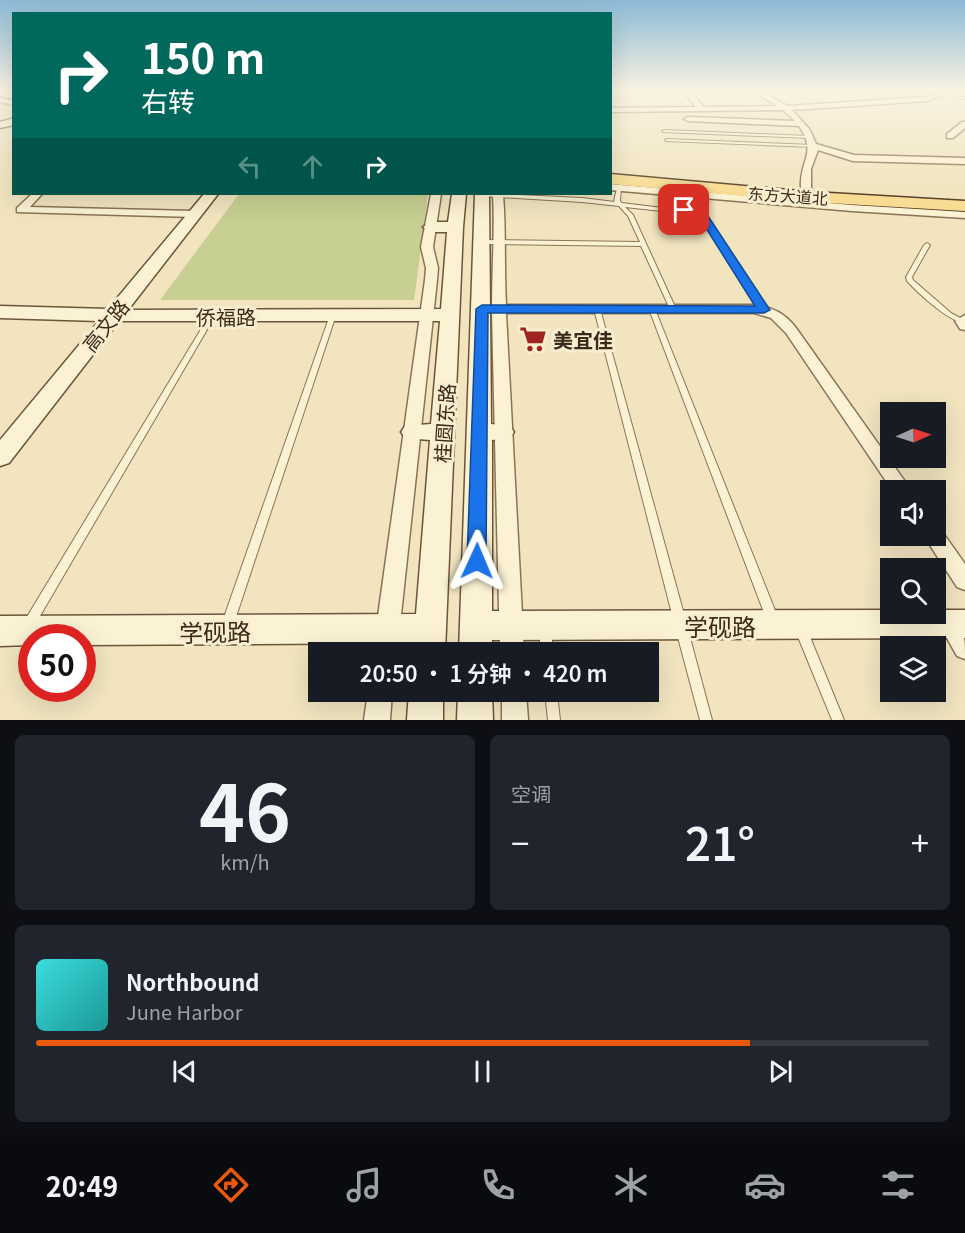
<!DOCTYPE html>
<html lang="zh">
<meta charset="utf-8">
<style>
:root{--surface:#171b24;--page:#20242c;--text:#f1f3f6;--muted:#9ea1a6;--line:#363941;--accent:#ea580c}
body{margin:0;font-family:Georgia,"Noto Sans SC",serif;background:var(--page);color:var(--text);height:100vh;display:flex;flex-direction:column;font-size:22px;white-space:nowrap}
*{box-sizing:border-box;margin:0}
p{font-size:20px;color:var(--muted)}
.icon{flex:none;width:33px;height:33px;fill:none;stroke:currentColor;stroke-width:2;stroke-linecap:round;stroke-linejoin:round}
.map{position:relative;height:720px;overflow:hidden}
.details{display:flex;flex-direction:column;gap:15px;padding:15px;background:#0d0f14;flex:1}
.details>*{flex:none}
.top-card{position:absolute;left:12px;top:12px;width:600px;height:183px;border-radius:0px;box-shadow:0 6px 24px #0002;background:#00695c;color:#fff;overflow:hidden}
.needle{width:39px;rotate:87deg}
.tools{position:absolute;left:880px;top:402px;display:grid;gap:12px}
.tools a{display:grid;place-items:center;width:66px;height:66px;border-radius:0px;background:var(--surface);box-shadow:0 6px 24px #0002;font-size:30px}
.speed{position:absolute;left:18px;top:624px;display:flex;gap:12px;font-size:30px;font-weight:700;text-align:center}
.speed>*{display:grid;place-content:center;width:78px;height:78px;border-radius:50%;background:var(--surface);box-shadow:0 6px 24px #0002;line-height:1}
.speed .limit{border:9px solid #d22;background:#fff;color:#111}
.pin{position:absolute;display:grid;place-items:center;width:51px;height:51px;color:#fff;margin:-26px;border-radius:12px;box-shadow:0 3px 9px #0006}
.me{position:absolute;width:66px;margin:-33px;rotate:1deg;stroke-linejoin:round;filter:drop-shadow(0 0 4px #0008)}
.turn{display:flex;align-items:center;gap:21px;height:126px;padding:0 30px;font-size:27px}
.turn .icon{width:78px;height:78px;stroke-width:2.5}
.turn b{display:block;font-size:42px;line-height:51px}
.lanes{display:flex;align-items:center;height:57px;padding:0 30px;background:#0003;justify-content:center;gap:30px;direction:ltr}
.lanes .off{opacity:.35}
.big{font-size:45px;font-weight:600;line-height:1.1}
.details .tile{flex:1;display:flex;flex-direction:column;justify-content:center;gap:9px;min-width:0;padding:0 21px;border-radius:9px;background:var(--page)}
.details .dial{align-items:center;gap:0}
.dial b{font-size:78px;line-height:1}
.song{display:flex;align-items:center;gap:18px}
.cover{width:72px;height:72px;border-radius:9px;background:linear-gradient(135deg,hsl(180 70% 55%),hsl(180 70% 35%))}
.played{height:6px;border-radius:3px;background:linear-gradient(90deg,var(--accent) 80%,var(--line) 80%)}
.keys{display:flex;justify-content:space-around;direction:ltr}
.heat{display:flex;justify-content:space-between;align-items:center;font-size:33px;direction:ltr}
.details .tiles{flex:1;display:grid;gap:15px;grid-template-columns:1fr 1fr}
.tile:last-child{grid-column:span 2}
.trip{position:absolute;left:308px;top:642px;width:351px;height:60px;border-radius:0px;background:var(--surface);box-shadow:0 6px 24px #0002;font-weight:600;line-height:60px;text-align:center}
.tabs{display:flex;height:96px;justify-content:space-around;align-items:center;background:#090b0e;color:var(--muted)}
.tabs .icon{width:42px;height:42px}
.tabs .current{color:var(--accent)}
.tabs b{font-size:27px;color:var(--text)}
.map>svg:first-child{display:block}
.green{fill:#c7d092}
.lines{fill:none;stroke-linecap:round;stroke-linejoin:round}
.lane-casing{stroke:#8b7456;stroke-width:2}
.street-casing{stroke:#8b7456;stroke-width:3}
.secondary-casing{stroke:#6d5539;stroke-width:3}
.primary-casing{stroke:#59422a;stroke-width:3}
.lane{fill:#fbf1d3;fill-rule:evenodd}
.street{fill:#fbf1d3;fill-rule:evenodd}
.secondary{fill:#fbf1d3;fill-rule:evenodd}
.primary{fill:#f8dc93;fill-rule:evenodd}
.route{fill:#1a73e8;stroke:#114b97;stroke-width:1.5}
.labels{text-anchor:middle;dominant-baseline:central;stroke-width:6;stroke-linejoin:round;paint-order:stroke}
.far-street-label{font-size:16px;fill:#3a2b1b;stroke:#f8eecf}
.street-label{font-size:20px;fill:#3a2b1b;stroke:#f8eecf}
.poi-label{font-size:20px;font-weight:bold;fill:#3a2b1b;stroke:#f8eecf;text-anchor:start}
.near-street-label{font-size:24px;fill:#3a2b1b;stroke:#f8eecf}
</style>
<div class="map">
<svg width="965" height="720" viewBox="0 0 965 720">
<rect width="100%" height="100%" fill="#f1e4bf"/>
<polygon class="green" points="239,194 428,194 414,300 160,300"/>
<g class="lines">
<defs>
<g id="lane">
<polygon points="943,92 965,97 965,99 942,94"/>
<polygon points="664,130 809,136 811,137 809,138 663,132 662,131"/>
<polygon points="667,139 814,145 816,146 814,147 666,141 665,140"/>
<polygon points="617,188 621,189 620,201 622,203 703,213 767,310 766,311 762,311 699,215 625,207 633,215 676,309 673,311 670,309 641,246 481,244 478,242 481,240 640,242 628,216 619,206 582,202 482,196 479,194 499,194 582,198 615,202 614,201"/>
<path d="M927,243L930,245L912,277L913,280L951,313L964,320V322C950,323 917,292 907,281L906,277L924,245Z"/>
<polygon points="597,307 600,309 685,618 683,622 679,623 675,622 673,618 594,309"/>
<polygon points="652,307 655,309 778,618 776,622 772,623 768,622 766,618 649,309"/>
<polygon points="333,313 336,315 234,623 232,627 228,628 224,627 222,623 330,315"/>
<polygon points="212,314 215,316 33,628 29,629 25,628 23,624 25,620 209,316"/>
<polygon points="545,625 549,626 551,630 553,652 541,652 539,630 541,626"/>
<polygon points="682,625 686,626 688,630 712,720 700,720 676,630 678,626"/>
<polygon points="802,627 806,628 808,632 844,720 832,720 796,632 798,628"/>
<polygon points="545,692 557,692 560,720 548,720"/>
</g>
<g id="street">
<path d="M683,91H690L704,107L777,106L754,91H762L787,106L926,97L943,91H952L927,101L792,110L810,130L816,144L854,155L965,158V164L853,161L818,150L811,169V188L806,191L801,188C799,160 818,154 799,126L688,121L684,119L688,117L795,121L783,110L610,112V108L696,107Z"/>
<polygon points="0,98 14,101 14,105 0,102"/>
<polygon points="962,122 965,122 965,128 953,138 947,138 947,134"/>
<polygon points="610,184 852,205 965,212 965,218 852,211 610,190"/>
<polygon points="32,194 42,194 30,207 194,211 199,214 194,217 17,212 17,208"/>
<polygon points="431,194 441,194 433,247 438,268 437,280 397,652 373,652 425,280 426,268 421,247"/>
<path d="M493,194H503C506,231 504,268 506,305H754C772,307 785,313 796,328L911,490H892L786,333L771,318L754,313H506L524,652H500L492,313H482L475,309L482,305H492C492,268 495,231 493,194Z"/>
<polygon points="965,315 965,330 960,329 955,321"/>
<polygon points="936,529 941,530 965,564 965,590 957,587 924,536 936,536"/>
<path d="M950,614C965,621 965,641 965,659L957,656L939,624L942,617Z"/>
<polygon points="368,692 392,692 390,720 364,720"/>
<polygon points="502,692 526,692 528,720 502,720"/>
</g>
<g id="secondary">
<polygon points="14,118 14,125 0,128 0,122"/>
<polygon points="204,194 218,194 128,310 441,309 447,232 431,232 423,227 431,222 448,222 452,194 466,194 463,227 445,652 413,652 413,643 82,645 82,638 32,638 32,645 0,646 0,616 416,614 430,440 405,438 401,432 405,426 431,424 440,321 119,321 9,463 0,466 0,440 99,321 0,318 0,306 108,309"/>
<polygon points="475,194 489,194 491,424 510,426 514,432 510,438 492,440 492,611 891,610 891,614 936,614 936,610 965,610 965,638 492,640 491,652 459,652"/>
<polygon points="409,692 443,692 443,720 407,720"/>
<polygon points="458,692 492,692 493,720 457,720"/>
</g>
<g id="primary">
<polygon points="0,91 14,92 14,99 0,96"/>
<polygon points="610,174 812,192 965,201 965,211 812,202 610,184"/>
</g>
</defs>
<use href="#lane" class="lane-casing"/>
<use href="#street" class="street-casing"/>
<use href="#secondary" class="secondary-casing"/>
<use href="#primary" class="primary-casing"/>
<use href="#lane" class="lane"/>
<use href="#street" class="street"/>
<use href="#secondary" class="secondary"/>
<use href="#primary" class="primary"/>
</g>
<linearGradient id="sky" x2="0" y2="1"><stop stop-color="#8cbad6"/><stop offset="0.47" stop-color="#f9f3e2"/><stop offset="1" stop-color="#f9f3e2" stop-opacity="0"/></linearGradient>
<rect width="965" height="192" fill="url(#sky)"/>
<polygon class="route" points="684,207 706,213 770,310 764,313 488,313 486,561 483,567 477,569 470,567 467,561 476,309 482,305 755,306 699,217 680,212 679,210"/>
<defs>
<symbol id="supermarket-bare" viewBox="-9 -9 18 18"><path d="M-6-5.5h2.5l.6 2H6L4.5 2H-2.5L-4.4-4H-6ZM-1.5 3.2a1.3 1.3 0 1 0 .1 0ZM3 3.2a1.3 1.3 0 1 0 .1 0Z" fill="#9f2421" stroke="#f8eecf" stroke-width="2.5" paint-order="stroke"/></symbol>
</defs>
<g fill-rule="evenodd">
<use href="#supermarket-bare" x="514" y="320" width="38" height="38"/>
</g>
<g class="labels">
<g class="far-street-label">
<text transform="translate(788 195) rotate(4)">东方大道北</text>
</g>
<g class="street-label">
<text x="226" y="316">侨福路</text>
<text transform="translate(105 325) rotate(-51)">高文路</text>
<text transform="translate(444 423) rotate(-86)">桂圆东路</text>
</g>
<g class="poi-label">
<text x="553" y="339">美宜佳</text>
</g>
<g class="near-street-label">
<text x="720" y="625">学砚路</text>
<text transform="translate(215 631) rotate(-1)">学砚路</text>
</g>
</g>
</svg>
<div class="tools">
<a><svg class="needle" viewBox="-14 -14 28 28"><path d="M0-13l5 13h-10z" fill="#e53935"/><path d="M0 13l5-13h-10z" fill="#9ea1a6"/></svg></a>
<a><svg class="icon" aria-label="sound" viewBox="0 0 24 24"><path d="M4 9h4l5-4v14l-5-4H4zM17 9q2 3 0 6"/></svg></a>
<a><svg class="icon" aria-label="search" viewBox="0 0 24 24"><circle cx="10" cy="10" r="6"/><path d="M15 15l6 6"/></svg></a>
<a><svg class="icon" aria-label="layers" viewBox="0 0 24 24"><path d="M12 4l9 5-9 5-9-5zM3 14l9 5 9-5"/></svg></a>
</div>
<div class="speed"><div class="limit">50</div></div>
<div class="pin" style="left:684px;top:210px;background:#d93025"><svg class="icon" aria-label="arrive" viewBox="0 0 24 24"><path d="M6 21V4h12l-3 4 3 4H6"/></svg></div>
<svg class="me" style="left:477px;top:561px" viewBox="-20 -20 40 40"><path d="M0-17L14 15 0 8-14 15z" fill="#1a73e8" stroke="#fff" stroke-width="4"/></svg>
<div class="trip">20:50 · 1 分钟 · 420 m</div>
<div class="top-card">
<div class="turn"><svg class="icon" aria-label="right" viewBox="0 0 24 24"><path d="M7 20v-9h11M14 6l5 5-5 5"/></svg><div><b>150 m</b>右转</div></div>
<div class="lanes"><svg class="icon off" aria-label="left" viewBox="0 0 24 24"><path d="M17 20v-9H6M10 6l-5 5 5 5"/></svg><svg class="icon off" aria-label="ahead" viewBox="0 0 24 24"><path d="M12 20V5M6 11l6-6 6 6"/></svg><svg class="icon" aria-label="right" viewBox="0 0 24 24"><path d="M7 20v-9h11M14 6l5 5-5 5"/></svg></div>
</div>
</div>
<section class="details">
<div class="tiles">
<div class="tile dial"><b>46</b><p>km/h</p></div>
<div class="tile"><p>空调</p>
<div class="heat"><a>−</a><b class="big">21°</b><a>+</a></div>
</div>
<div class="tile">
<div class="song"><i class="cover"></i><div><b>Northbound</b><p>June Harbor</p></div></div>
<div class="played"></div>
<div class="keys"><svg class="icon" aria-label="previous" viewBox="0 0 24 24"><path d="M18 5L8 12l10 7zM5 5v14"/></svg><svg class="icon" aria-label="pause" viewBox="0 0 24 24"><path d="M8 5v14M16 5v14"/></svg><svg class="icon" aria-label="next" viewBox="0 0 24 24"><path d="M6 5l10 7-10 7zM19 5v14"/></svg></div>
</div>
</div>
</section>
<nav class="tabs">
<b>20:49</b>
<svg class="icon current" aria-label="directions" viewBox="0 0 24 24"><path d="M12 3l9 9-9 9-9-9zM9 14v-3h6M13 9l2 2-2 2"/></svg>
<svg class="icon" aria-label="music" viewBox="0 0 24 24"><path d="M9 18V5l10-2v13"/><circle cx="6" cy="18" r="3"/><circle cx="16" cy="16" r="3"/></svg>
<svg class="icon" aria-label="phone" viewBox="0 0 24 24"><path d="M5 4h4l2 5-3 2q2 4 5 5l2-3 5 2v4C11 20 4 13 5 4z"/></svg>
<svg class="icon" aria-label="climate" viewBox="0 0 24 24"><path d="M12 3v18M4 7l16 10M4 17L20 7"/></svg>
<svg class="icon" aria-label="car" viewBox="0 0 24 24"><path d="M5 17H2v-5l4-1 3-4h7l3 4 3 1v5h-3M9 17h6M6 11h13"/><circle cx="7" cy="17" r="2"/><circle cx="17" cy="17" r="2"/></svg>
<svg class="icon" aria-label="filters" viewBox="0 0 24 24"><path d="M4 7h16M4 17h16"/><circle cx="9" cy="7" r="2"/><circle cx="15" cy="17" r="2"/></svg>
</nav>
